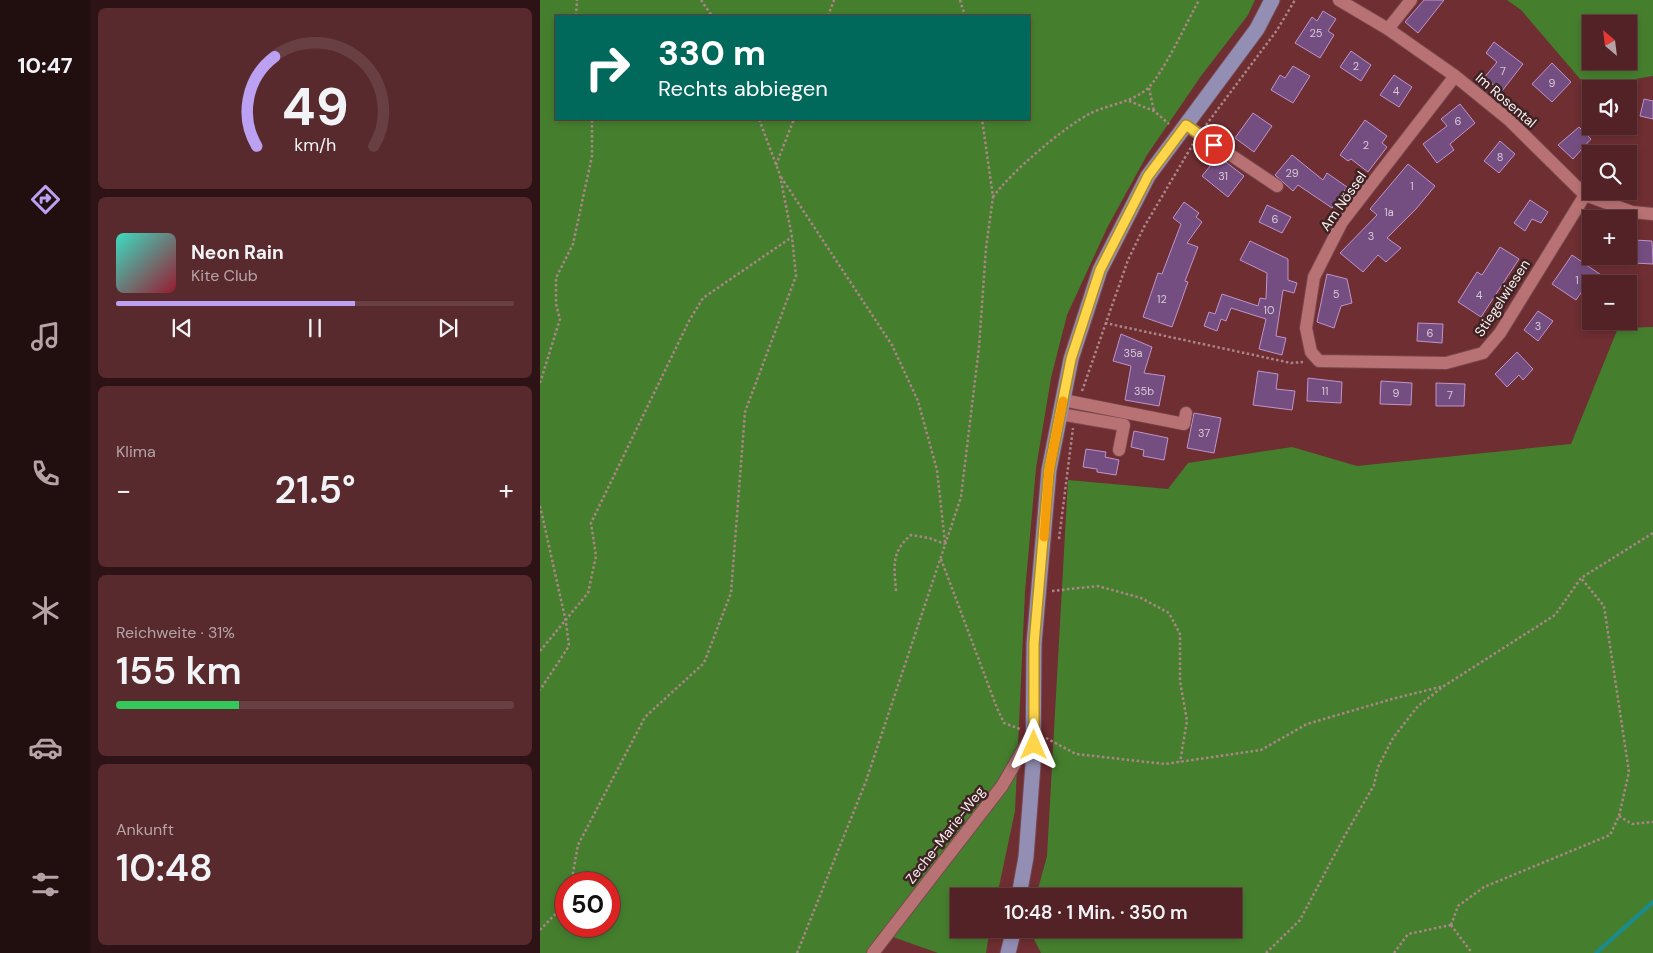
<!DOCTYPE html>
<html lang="de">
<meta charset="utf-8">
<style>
:root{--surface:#522226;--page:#582a2e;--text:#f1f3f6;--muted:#b5a4a7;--line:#683f43;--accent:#bca0f2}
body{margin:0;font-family:"DM Sans",sans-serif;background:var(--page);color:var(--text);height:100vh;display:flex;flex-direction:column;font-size:19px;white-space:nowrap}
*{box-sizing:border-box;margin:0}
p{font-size:16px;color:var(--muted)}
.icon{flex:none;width:28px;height:28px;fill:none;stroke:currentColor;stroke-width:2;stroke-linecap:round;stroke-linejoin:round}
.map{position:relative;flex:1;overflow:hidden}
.drawer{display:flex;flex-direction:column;gap:8px;padding:8px;background:#2d1315;width:450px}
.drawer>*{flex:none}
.hud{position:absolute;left:15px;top:15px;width:475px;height:105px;border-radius:0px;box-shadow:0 2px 8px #0003,0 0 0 1px var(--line);background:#00695c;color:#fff;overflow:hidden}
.needle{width:32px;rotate:332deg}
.buttons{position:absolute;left:1042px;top:15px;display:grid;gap:10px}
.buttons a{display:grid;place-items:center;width:55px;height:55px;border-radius:0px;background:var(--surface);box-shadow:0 2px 8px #0003,0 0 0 1px var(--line);font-size:25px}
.speed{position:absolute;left:15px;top:872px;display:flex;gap:10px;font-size:25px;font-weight:700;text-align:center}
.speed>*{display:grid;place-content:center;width:65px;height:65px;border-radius:50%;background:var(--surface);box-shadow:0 2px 8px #0003,0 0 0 1px var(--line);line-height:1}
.speed .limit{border:8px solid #d22;background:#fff;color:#111}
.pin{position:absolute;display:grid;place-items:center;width:42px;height:42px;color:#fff;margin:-21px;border:2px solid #fff;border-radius:50%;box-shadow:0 1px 5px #0007}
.me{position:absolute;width:55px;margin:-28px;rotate:0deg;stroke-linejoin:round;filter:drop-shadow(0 0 4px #0008)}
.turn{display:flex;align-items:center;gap:18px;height:105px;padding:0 20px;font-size:22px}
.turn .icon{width:65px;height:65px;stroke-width:2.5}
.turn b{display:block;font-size:35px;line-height:42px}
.big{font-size:38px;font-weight:600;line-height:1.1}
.drawer .tile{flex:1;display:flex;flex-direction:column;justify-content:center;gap:8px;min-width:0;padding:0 18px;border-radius:8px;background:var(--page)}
.drawer .dial{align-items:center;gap:0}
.dial svg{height:130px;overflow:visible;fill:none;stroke:var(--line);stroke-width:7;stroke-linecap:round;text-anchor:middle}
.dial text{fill:var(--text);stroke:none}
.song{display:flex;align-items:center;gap:15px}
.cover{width:60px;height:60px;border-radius:8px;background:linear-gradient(135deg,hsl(170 70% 55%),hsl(350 70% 35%))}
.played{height:5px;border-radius:2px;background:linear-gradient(90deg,var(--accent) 60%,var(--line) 60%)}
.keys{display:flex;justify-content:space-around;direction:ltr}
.heat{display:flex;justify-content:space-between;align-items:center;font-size:28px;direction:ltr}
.charge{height:8px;border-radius:4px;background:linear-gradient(90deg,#34c759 31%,var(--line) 0)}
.trip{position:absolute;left:410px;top:888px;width:292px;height:50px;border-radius:0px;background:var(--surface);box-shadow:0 2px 8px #0003,0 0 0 1px var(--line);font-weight:600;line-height:50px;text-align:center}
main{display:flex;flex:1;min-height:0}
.tabs{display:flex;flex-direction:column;width:90px;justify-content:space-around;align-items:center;background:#210e0f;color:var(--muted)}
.tabs .icon{width:35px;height:35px}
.tabs .on{color:var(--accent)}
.tabs b{font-size:22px;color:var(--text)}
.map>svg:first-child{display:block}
.green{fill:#457f2e;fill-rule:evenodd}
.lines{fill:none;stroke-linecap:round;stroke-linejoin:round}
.stream{stroke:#1a8c8f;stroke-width:4}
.building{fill:#754e81;stroke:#be94cb}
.minor-casing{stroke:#78484e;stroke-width:14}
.major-casing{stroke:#78484e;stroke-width:17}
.path{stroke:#ac8588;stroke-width:2.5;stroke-dasharray:2.5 2.5;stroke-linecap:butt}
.minor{stroke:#b97274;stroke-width:12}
.major{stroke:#938fb4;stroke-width:15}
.route-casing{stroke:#a68a30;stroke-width:12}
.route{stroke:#ffd54a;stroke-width:9}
.slow{stroke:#f59e0b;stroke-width:9}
.labels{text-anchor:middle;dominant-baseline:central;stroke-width:5;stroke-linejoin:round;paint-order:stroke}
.number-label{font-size:11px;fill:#d8c8d5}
.street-label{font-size:14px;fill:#f9f1f1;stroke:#3f2223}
</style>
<main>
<nav class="tabs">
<b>10:47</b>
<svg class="icon on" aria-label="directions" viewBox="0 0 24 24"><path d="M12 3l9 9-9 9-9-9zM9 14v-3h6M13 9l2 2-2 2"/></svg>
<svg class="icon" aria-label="music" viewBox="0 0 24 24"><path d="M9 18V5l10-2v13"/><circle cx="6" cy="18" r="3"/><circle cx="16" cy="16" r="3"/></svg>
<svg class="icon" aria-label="phone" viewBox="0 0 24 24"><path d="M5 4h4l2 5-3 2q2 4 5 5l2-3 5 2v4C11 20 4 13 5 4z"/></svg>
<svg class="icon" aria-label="climate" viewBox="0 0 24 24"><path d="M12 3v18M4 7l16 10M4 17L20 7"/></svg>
<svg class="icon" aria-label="car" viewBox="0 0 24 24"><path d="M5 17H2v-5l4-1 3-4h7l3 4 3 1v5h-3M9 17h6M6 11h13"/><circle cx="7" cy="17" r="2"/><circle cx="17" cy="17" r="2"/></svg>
<svg class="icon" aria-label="filters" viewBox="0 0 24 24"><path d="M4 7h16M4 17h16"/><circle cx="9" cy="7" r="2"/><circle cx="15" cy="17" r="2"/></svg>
</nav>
<section class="drawer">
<div class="tile dial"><svg viewBox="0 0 100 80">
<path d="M14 69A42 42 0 1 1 86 69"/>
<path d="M14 69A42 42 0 0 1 25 14" stroke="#bca0f2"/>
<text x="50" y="56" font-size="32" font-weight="700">49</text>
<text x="50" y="72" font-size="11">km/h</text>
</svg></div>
<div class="tile">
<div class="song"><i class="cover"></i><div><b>Neon Rain</b><p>Kite Club</p></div></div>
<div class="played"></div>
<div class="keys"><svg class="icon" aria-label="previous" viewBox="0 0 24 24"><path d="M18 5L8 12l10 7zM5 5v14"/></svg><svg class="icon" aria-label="pause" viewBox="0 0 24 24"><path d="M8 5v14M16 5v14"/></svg><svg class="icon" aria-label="next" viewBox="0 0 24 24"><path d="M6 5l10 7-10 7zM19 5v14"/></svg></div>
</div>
<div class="tile"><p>Klima</p>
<div class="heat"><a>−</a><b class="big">21.5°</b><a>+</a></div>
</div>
<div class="tile"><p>Reichweite · 31%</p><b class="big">155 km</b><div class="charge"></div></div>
<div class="tile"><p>Ankunft</p><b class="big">10:48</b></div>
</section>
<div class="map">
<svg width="1113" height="953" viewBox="0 0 1113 953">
<rect width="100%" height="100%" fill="#6e2e32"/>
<g class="green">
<path d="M0,0H715L708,15L661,76L607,155L568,226L527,315L511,378L496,468L485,592L475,811L457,896H419V929H450L446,953H398L353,937L340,953H0ZM16,16H489V119H16ZM26,884H69V926H26Z"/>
<path d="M967,0H1113V76L1047,87L981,10ZM1051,24H1089V61H1051Z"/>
<polygon points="1113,327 1113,953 501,953 492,935 491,929 694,929 694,896 496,896 507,856 528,480 628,489 648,463 752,447 817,466 1031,444 1078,328"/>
</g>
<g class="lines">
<polyline class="stream" points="1056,953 1113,902"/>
</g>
<g class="building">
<polygon points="884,0 904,0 878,33 865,22"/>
<polygon points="783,11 796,19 788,31 794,35 780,58 755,43 772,17 777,21"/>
<polygon points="954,42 983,64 962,91 944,78 957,62 946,53"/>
<polygon points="811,51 831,65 821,81 800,67"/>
<polygon points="1012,63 1031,82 1012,102 992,84"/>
<polygon points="753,66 770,76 753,103 731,90 740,75 745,78"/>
<polygon points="854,75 872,87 859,107 840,95"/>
<polygon points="1104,99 1113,101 1113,119 1100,116"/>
<polygon points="920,104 935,123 910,144 914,150 897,163 883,144 907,126 901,119"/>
<polygon points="713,113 732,126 714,152 695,138"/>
<polygon points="825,120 847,136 842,143 847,147 828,172 811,159 808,161 800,155"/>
<polygon points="1039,127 1051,139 1033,159 1018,145"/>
<polygon points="960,141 975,154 959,173 944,161"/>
<polygon points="752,155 783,180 787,173 807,187 792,208 758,185 753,191 735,175"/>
<polygon points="678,156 704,176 688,197 662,176"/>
<polygon points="868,164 895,186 876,209 847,238 861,248 846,262 838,255 823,272 800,253 837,215 830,209"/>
<polygon points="990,200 1008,212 1001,223 992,219 985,231 974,223"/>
<polygon points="644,202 659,213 656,217 662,222 647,243 658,247 645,281 648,282 632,327 603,317 618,273 622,274 641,224 633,218"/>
<polygon points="727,205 751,217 742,233 719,222"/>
<polygon points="1094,240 1112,241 1113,264 1093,263"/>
<polygon points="710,241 748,259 748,280 757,283 754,293 743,290 736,336 746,338 742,355 719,349 726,319 691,308 686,321 681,319 677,331 664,326 669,312 675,314 682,294 718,306 720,298 726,299 727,273 700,260"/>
<polygon points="960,247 979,259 941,317 918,302 937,272 942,275"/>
<polygon points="1032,255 1064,277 1059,284 1051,284 1051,291 1045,287 1036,300 1012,284"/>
<polygon points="787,274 807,279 812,303 801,306 794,328 777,322"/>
<polygon points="998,311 1013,321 998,341 984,330"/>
<polygon points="878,323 903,324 902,343 877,341"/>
<polygon points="581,334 612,347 604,373 625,376 619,406 585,400 591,366 573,361"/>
<polygon points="977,352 993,369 983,380 979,375 967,387 955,374"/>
<polygon points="718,371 738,374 736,389 755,391 752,410 713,405"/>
<polygon points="768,378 802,382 801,403 767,401"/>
<polygon points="841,381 872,383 871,405 840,404"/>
<polygon points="896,383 925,384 924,406 896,406"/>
<polygon points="654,413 681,418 674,453 647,448"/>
<polygon points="594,431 628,438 624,460 603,456 604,450 591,447"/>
<polygon points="546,449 566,452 565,457 579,460 576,475 557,472 557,469 543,467"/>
</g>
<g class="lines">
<defs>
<g id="minor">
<polyline points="799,0 848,29 915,76 968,119 1045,195 1092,212 1113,214"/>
<polyline points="848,29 871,0"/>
<polyline points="915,76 802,222 774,277 766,328 771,352 779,361 906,363 943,353 960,333 1045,195"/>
<polyline points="646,125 737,186"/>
<polyline points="523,400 644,424 646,413"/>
<polyline points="520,414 584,425 579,450"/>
<polyline points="333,953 462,786 494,731"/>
</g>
<g id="major">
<polyline points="479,896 486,857 493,765 494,644 509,470 531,359 560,270 608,176 717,29 732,0"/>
<polyline points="468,953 474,929"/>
</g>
</defs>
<use href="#minor" class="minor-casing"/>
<use href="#major" class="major-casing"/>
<g class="path">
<polyline points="161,0 172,16"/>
<polyline points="420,0 425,16"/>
<polyline points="36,16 37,0"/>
<polyline points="288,16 294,0"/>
<polyline points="609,88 614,111"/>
<polyline points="589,101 614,111 629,124"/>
<polyline points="666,125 737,30 755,0"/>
<polyline points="236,165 254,119"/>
<polyline points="241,177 352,345 378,401 397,470 405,542"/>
<path d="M453,197C470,173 525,126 551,113C570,104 590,103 607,89C622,76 648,20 659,0"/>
<polyline points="565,323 751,363 763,362"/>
<polyline points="0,383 20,319 16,304 16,278 33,244 52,156 52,119"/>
<polyline points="542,391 588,260 604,227 653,144"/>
<polyline points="0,506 26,622 29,646 0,690"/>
<polyline points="519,539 533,428"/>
<polyline points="401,559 457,708 464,723 480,729"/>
<path d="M356,591C354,566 351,552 371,535L389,538L405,544"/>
<polyline points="512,591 558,586 601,598 629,613 640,634 640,681 647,721 640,762"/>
<polyline points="0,651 48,593 56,556 51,523 149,321 163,298 252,237"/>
<polyline points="506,738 536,754 625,764 721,750 767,724 852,699 904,686"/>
<polyline points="1079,816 1092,824 1113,822"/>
<polyline points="31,884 38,845 105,717 164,663 191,593 205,412 256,276 252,237 240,175 219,119"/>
<polyline points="911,925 918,906 944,887 1070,835 1079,816 1089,772 1064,606 1041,578"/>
<polyline points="911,925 932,953"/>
<polyline points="0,930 26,903"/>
<polyline points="257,953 326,781 421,497 439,347 446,248 453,197 442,119"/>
<polyline points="726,953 760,920 804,837 834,785 838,767 853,738 878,706 904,686 1015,615 1041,578 1113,533"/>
<polyline points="854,953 868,934 911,925"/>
</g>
<use href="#minor" class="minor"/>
<use href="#major" class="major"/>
</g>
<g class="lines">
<defs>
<polyline id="route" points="494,745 494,644 509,470 531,359 560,270 608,176 646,125 674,145"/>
</defs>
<use href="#route" class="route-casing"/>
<use href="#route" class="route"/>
<polyline class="slow" points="504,537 509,470 523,401"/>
</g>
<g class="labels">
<g class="number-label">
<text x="776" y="33">25</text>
<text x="816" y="66">2</text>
<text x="963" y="71">7</text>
<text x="1012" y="83">9</text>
<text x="856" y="91">4</text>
<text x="918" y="121">6</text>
<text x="826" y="145">2</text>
<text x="960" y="157">8</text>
<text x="752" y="173">29</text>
<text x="683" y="176">31</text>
<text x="872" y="186">1</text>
<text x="849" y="212">1a</text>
<text x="735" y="219">6</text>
<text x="831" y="236">3</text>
<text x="1037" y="280">1</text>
<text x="796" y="294">5</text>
<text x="939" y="295">4</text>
<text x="622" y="299">12</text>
<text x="729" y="310">10</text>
<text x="998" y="326">3</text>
<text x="890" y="333">6</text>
<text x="593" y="353">35a</text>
<text x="604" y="391">35b</text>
<text x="785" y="391">11</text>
<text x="856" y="393">9</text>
<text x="910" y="395">7</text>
<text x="664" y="433">37</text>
</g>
<g class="street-label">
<text transform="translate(966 100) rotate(41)">Im Rosental</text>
<text transform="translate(803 201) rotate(-55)">Am Nössel</text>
<text transform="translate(962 298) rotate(-57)">Stiegelwiesen</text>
<text transform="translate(405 835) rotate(-52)">Zeche-Marie-Weg</text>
</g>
</g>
</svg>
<div class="buttons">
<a><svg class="needle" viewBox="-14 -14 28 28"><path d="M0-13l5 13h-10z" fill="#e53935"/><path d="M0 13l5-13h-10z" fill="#b5a4a7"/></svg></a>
<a><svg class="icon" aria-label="sound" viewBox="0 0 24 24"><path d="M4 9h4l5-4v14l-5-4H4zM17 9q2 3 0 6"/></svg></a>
<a><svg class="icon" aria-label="search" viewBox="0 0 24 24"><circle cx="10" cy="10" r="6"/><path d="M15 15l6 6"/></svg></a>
<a>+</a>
<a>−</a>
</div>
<div class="speed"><div class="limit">50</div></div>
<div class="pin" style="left:674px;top:145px;background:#d93025"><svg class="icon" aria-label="arrive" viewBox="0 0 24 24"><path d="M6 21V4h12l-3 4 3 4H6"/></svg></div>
<svg class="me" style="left:494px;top:745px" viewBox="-20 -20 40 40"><path d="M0-17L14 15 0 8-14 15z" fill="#ffd54a" stroke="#fff" stroke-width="4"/></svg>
<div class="trip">10:48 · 1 Min. · 350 m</div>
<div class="hud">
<div class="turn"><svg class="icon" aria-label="right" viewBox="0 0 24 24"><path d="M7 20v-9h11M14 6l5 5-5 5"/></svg><div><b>330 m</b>Rechts abbiegen</div></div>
</div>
</div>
</main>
